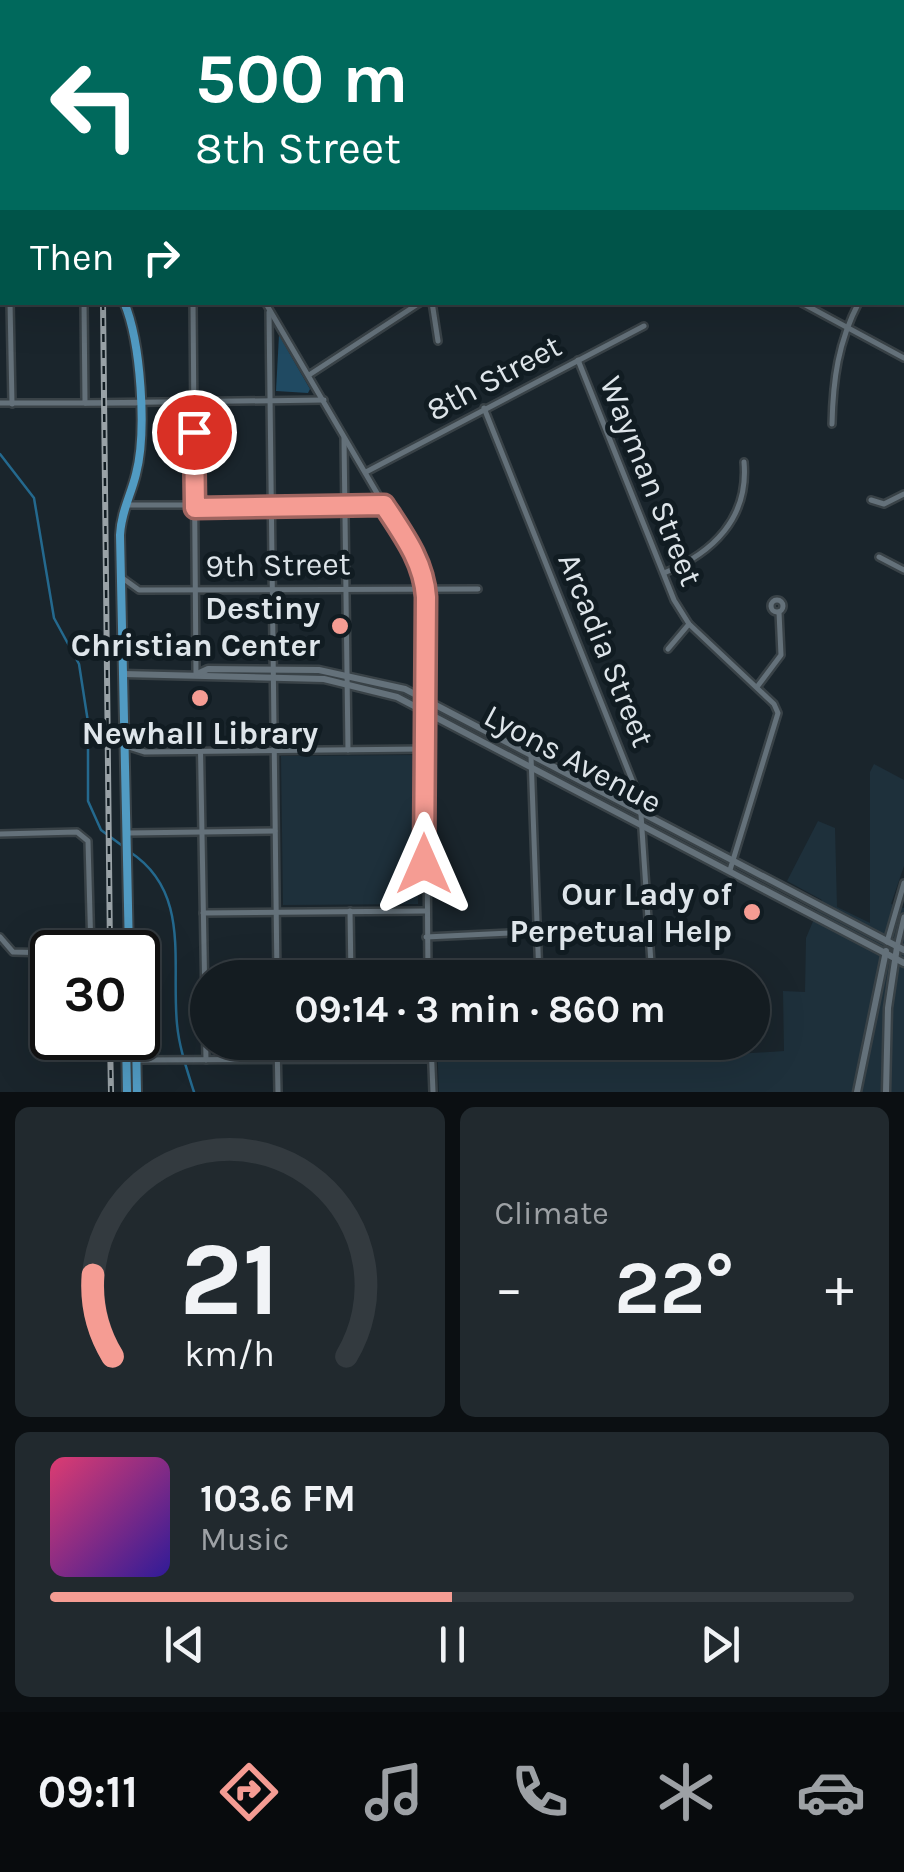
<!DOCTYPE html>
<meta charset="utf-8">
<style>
:root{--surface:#141c21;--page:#21292e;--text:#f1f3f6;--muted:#9da1a5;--line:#333a3f;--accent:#f59c93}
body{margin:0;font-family:Karla,sans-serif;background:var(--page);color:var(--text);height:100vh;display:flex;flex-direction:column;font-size:38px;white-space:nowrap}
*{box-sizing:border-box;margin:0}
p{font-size:32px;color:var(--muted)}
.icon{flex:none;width:55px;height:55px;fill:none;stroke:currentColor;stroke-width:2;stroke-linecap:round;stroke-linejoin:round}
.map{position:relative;height:1092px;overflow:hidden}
.side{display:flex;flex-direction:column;gap:15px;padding:15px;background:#0b0f12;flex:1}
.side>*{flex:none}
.guide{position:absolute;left:0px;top:0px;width:905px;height:305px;box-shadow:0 10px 40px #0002,0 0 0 2px var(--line);background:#00695c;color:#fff;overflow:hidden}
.speed{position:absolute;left:30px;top:930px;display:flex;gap:20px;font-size:50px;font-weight:700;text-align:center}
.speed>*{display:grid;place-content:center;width:130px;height:130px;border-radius:50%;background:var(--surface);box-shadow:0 10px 40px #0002,0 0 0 2px var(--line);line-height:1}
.speed .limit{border:5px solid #111;border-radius:15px;background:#fff;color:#111}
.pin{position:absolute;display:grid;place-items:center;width:85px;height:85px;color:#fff;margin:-42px;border:5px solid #fff;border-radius:50%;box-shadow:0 2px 10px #0007}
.me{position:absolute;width:110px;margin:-55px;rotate:0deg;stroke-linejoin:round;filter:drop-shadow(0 0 8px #0008)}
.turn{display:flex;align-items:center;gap:35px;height:210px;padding:0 30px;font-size:45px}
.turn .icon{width:130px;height:130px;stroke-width:2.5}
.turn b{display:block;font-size:70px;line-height:85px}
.then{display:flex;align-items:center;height:95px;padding:0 30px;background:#0003;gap:20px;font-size:38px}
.big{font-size:75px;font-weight:700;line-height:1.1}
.side .tile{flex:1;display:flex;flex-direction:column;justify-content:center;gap:15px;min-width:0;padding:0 35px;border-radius:15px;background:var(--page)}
.side .dial{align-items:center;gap:0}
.dial svg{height:260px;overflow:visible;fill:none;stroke:var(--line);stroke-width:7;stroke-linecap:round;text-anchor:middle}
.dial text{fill:var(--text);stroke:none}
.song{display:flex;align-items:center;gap:30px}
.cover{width:120px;height:120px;border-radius:15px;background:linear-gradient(135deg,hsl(340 70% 55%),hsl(250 70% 35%))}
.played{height:10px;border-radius:5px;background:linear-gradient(90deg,var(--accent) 50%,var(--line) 50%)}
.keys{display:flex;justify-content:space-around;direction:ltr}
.heat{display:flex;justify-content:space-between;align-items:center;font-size:55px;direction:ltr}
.side .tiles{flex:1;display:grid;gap:15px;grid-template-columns:1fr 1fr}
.tile:last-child{grid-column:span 2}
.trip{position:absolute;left:190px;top:960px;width:580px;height:100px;border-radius:50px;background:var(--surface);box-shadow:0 10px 40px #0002,0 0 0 2px var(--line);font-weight:700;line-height:100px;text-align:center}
.tab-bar{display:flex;height:160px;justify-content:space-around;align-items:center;background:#080b0d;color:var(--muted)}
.tab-bar .icon{width:70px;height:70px}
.tab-bar .active{color:var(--accent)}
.tab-bar b{font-size:45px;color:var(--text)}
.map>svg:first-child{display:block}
.built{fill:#1e303b}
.green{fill:#204a62}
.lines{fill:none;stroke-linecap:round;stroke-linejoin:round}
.stream{stroke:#24698e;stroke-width:2.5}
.minor-casing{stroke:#394247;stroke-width:10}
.tertiary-casing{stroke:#394247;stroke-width:10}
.secondary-casing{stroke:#394247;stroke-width:11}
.primary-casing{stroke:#394247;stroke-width:12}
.minor{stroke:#64717a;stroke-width:5}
.tertiary{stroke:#64717a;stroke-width:5}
.secondary{stroke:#64717a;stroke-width:6}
.primary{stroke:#519bc3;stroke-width:8}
.rail-casing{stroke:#99a2a7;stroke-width:6}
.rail{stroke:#111c22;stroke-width:2.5;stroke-dasharray:8;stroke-linecap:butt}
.route-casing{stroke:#9f6560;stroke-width:25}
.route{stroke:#f59c93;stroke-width:18}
.poi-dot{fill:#f59c93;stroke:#111c22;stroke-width:4}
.labels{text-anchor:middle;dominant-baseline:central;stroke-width:10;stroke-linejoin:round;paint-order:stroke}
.street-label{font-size:32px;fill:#dee5ea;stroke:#111c22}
.poi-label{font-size:32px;font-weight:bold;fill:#dee5ea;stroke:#111c22;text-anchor:end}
</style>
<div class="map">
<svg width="904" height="1092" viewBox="0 0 904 1092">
<rect width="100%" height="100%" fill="#1a252c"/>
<g class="built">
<polygon points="416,755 418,904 283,905 281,756"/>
<polygon points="874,764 904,780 904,866 891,904 904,908 904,1092 439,1092 437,1043 735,1042 736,1054 784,1051 783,991 805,992 806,938 822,900 787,881 818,821 835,828 837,907 870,923 870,772"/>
</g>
<g class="green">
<polygon points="111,0 627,0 111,2"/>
<polygon points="279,335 310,389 308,393 276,391"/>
</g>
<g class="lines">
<g class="stream">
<polyline points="0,454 34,498 54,618 79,664 88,722 88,801 101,830 124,847"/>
<path d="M130,852C191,892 171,962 177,1024C179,1047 187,1070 194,1092"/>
</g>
<defs>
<g id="minor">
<polyline points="7,0 7,2"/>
<polyline points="796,0 797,2"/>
<polyline points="0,54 2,54"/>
<polyline points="904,93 904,96"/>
<polyline points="0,135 2,135"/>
<polyline points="902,174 904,174"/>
<polyline points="0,217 2,217"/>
<polyline points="902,220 904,217"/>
<polyline points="0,298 2,298"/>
<polyline points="10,302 12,404"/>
<polyline points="84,302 85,403"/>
<polyline points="265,302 425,575 428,978"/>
<polyline points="432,302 438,341"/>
<polyline points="800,302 904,358"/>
<polyline points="269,312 277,978"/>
<polyline points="578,360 674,600 689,624 774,704 778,713 730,870"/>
<polyline points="309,375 421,302"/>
<polyline points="484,408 640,800 652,978"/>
<path d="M832,424C833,380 838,342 859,302"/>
<polyline points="344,438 348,750"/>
<polyline points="366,472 644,326"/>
<polyline points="871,500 884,504 904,494"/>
<polyline points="128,505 385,505"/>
<polyline points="879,557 904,570"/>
<path d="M664,573C713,553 749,518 744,462"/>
<polyline points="121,577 139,590 478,589"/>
<circle cx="777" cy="606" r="6"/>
<polyline points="668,649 689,624"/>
<polyline points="757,687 781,655 779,612"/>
<polyline points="200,722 206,1060"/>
<polyline points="123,745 145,752 424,749"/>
<polyline points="531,756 539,978"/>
<polyline points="129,833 275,831"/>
<polyline points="0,834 77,832 88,841 91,952"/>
<polyline points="350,911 351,978"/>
<polyline points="203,913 425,911"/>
<polyline points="0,937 13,952 52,953"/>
<polyline points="426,937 611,928"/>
<polyline points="63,952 130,951"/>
<polyline points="277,1042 278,1092"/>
<polyline points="353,1042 353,1059"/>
<polyline points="431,1042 433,1092"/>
<polyline points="135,1060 431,1059"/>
</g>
<g id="tertiary">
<polyline points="193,302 196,674"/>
<polyline points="0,403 136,403"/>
<polyline points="85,403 324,400"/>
<polyline points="887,942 904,883"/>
<polyline points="897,947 904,917"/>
</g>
<g id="secondary">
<polyline points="123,674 324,679 397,697 904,963"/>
<polyline points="197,674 208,669 319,670 405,689 904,950"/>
<polyline points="857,1092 886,951"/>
<polyline points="886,1092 888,1008 897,947"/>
</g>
<g id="primary">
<polyline points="79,0 81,2"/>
<polyline points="91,0 93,2"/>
<path d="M124,302C141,342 147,432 136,474C131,495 121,512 120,535L129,952"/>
<polyline points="126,1038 127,1092"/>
<polyline points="136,1038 137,1092"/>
</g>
</defs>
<use href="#minor" class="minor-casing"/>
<use href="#tertiary" class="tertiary-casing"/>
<use href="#secondary" class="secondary-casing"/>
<use href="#primary" class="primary-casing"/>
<use href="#minor" class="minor"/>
<use href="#tertiary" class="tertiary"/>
<use href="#secondary" class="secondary"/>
<use href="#primary" class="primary"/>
<defs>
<g id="rail">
<polyline points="100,2 100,0"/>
<polyline points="103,302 110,952"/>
<polyline points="110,1038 111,1092"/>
</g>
</defs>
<use href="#rail" class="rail-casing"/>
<use href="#rail" class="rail"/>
</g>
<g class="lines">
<defs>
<path id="route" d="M194,432L195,508L384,505C403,534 424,562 426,597L424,864"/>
</defs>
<use href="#route" class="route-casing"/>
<use href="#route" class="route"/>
</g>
<g class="poi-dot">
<circle cx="340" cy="626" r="10"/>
<circle cx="200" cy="698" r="10"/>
<circle cx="752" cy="912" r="10"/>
</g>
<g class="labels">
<g class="street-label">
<text transform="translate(494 378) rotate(-28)">8th Street</text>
<text transform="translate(651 481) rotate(68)">Wayman Street</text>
<text transform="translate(278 565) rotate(-1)">9th Street</text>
<text transform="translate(606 650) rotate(68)">Arcadia Street</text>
<text transform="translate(573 759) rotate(28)">Lyons Avenue</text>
</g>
<g class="poi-label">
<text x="320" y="608">Destiny<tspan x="320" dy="37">Christian Center</tspan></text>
<text x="200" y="733" text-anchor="middle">Newhall Library</text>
<text x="732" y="894">Our Lady of<tspan x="732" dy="37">Perpetual Help</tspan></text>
</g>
</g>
</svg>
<div class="speed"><div class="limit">30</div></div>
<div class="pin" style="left:194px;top:432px;background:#d93025"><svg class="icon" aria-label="arrive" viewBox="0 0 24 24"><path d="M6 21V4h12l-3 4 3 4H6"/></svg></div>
<svg class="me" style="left:424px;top:864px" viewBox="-20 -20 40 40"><path d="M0-17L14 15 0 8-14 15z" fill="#f59c93" stroke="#fff" stroke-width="4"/></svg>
<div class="trip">09:14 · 3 min · 860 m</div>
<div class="guide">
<div class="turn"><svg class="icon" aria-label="left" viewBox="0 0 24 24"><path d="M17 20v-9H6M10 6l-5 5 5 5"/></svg><div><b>500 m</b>8th Street</div></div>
<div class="then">Then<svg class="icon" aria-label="right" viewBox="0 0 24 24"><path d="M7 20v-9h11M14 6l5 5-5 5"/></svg></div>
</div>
</div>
<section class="side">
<div class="tiles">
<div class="tile dial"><svg viewBox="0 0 100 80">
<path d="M14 69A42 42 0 1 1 86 69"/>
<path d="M14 69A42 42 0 0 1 8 44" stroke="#f59c93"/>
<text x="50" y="56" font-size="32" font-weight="700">21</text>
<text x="50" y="72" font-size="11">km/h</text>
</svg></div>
<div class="tile"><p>Climate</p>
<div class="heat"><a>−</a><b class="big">22°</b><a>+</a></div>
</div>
<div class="tile">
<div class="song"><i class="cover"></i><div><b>103.6 FM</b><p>Music</p></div></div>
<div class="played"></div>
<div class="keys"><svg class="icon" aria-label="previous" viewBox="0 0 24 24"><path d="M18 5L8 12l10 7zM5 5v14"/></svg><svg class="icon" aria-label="pause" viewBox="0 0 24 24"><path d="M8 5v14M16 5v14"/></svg><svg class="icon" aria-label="next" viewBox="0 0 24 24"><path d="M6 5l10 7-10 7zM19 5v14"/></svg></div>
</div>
</div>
</section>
<nav class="tab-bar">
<b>09:11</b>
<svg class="icon active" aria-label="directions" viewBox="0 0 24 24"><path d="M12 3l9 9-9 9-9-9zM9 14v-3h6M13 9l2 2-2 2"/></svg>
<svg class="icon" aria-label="music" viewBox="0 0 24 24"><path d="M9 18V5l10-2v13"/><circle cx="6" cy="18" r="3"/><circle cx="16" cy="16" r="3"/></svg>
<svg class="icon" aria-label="phone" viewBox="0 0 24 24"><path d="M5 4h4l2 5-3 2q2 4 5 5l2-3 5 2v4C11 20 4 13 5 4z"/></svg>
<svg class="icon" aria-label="climate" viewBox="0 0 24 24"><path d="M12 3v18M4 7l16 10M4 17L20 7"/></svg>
<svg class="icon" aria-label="car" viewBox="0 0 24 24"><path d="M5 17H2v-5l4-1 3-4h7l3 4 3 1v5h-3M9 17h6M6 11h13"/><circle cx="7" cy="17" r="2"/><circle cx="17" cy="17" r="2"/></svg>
</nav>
